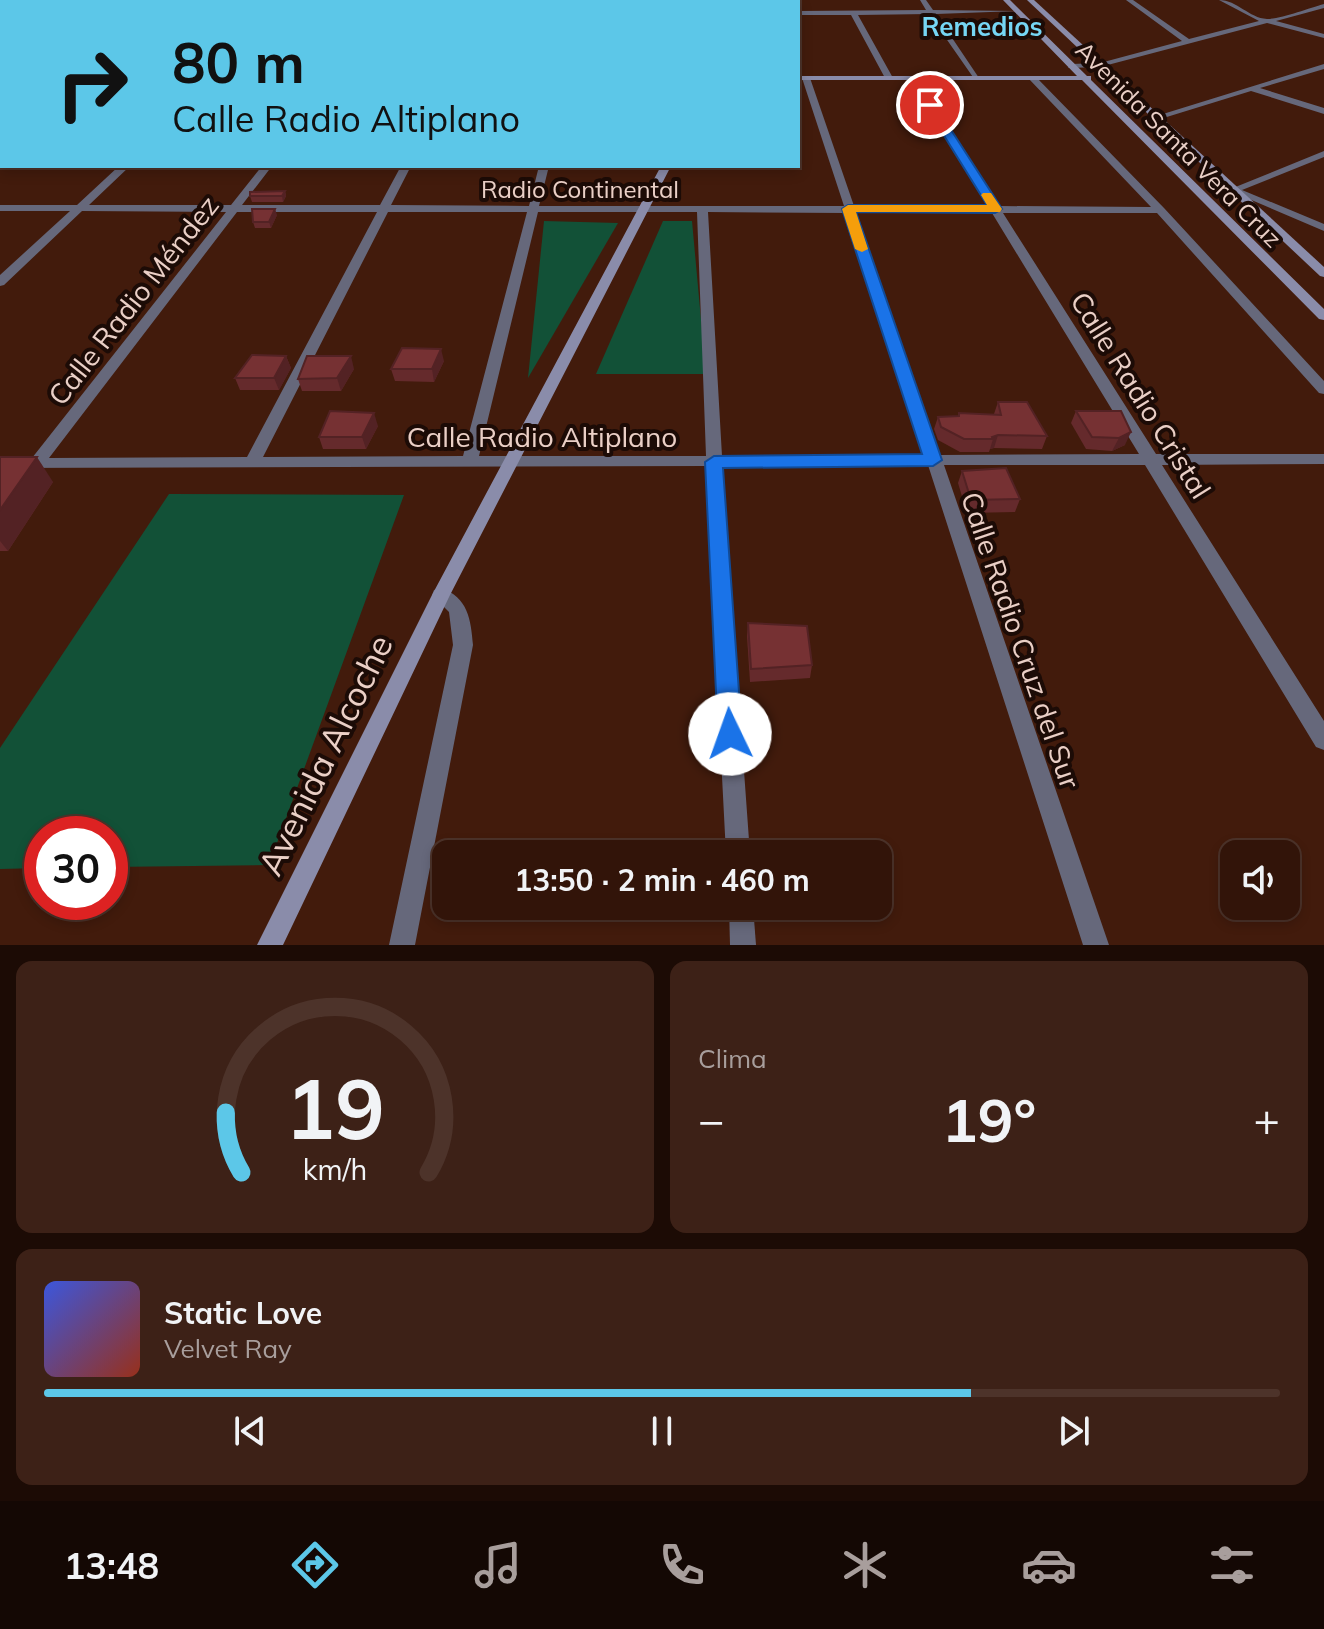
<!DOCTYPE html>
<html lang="es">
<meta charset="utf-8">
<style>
:root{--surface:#321409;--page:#3d2117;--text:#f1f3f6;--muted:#a89e9c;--line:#4d332a;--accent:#5cc7e8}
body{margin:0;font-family:Mulish,sans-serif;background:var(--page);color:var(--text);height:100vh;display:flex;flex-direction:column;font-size:30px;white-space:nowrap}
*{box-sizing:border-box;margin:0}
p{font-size:26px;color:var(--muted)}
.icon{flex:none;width:44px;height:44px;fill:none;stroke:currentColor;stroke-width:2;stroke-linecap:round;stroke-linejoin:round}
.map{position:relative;height:945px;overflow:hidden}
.sheet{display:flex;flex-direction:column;gap:16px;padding:16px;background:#1c0b05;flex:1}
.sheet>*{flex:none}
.banner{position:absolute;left:0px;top:0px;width:800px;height:168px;box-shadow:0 4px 12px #0003,0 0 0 2px var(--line);background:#5cc7e8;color:#111;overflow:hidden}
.controls{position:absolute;left:1220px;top:840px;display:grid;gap:16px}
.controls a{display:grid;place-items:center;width:80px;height:80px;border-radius:16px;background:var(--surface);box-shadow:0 4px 12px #0003,0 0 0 2px var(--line);font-size:40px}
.speed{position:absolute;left:24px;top:816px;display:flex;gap:16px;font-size:40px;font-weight:700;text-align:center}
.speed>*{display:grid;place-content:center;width:104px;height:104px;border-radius:50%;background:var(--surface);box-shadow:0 4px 12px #0003,0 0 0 2px var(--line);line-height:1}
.speed .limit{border:12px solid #d22;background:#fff;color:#111}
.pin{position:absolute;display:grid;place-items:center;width:68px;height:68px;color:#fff;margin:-34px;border:4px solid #fff;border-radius:50%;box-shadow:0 2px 8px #0007}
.me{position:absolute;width:88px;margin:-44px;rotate:357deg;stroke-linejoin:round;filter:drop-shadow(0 0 6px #0008)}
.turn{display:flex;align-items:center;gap:28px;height:168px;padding:0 40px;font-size:36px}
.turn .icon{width:104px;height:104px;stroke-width:2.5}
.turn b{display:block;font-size:56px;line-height:68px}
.big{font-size:60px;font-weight:700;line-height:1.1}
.sheet .tile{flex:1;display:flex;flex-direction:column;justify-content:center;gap:12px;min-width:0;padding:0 28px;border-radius:16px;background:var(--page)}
.sheet .dial{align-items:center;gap:0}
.dial svg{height:208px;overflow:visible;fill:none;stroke:var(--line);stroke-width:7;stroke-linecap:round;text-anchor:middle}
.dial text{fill:var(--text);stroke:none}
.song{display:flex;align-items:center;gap:24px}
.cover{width:96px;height:96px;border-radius:12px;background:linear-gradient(135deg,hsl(230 70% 55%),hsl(10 70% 35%))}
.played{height:8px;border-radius:4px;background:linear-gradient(90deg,var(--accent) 75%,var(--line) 75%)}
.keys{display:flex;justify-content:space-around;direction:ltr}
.heat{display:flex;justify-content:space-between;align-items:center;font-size:44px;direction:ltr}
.sheet .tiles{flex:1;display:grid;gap:16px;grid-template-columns:1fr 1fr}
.tile:last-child{grid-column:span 2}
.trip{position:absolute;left:432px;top:840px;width:460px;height:80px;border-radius:16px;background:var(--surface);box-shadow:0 4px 12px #0003,0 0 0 2px var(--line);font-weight:700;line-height:80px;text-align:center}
.dock{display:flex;height:128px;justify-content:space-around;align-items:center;background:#140804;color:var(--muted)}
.dock .icon{width:56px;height:56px}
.dock .on{color:var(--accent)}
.dock b{font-size:36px;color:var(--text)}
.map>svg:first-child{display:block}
.green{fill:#125137}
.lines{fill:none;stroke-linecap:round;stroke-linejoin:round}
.street{fill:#66687b;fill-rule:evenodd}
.secondary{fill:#8a8caa;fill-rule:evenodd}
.wall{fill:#652a2c}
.shaded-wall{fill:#532224}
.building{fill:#763133;stroke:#532224;stroke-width:2}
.route{fill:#1a73e8;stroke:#114b97;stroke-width:2}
.slow{fill:#f59e0b}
.labels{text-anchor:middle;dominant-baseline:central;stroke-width:8;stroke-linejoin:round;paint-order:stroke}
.far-street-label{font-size:24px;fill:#eacfc6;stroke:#1c0b06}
.far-neighbourhood-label{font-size:26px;font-weight:bold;fill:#76d6f4;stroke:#1c0b06}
.street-label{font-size:28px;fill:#eacfc6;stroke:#1c0b06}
.near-street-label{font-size:34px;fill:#eacfc6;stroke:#1c0b06}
</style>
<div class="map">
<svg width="1324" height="945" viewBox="0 0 1324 945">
<rect width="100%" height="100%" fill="#421b0c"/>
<g class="green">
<polygon points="544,221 618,223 528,378"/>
<polygon points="663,221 692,221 706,374 596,374"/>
<polygon points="169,494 404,495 269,865 110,867 110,834 42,834 42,868 0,869 0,748"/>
</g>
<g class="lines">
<g class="street">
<rect x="598" y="0" width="6" height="2"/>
<polygon points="675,0 681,0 682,2 676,2"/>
<polygon points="717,0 725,0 727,2 719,2"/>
<polygon points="920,0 926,0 933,10 1021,11 936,14 979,78 975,80 929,14 858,15 893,78 889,80 885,78 851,15 798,15 798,11 926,10"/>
<path d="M1126,0H1133L1189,39L1259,21L1219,0C1237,0 1249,18 1267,19C1282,19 1309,8 1324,4V8L1276,21L1324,34V38L1267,23L1100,67L1068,68L1071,64L1100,63L1182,41Z"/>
<polygon points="0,7 2,7 0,12"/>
<polygon points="1324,64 1324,69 1260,88 1324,108 1324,114 1251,91 1157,120 1150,118"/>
<path d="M806,76L810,78L854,206H988L910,78L914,76L918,78L999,206L1151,207L1029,79L1036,77L1164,208L1324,381V394L1319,393L1157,213H1003L1156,454H1324V464L1162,465L1324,721V750L1316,747L1145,465H944L1109,945H1083L928,465L722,466L750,854H726L706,466L0,468V458H32L226,212L82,211L4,285L0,286V275L70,211H0V205H77L119,166H130L89,205H231L262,166H272L242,205H380L401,166H411L391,205L529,206L539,166H549L539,206H844L802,78ZM237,212H377L247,457L49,458ZM388,212H527L463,456L263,457ZM538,212H697L706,456H479ZM708,212L846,213L924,455L722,456ZM856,213H992L1139,454L940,455Z"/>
<polygon points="2,146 2,153 0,154 0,147"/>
<polygon points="1324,151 1324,157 1242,190 1324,224 1324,231 1228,190"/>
<path d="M441,588C468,597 471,620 473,645L415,945H389L453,645L449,612L432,595L434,590Z"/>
<polygon points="729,906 753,906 756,945 730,945"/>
</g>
<g class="secondary">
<polygon points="1003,0 1010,0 1087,76 1091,76 1091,80 1324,309 1324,320 1319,319 1082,80 798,80 798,76 1077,76"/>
<polygon points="1027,0 1034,0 1324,267 1324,277 1320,276"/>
<rect x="0" y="77" width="2" height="4"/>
<polygon points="661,166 671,166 450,595 283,945 257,945 432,595"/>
</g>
</g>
<g class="wall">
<polygon points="285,191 286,196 283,202 252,202 250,196"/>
<polygon points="277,215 271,228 255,228 253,222"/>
<polygon points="286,356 291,368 279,390 240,390 235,378"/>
<polygon points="444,361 434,382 395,381 391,369"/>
<polygon points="354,369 341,391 302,391 298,379"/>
<polygon points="998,402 1047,436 1042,449 994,448 990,449 989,452 960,452 938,440 934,429 938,417 994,414"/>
<polygon points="1076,411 1121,411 1125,445 1112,451 1086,449 1071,423"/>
<polygon points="378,426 366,449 323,449 319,437"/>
<polygon points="0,457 53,482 8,551 0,551"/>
<polygon points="962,471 1020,499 1015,512 967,513 958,483"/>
<polygon points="748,623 812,665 810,678 750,682 747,636"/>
</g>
<g class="shaded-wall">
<polygon points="285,191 286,196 283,202 282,196"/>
<polygon points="275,209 277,215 271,228 269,222"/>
<polygon points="441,349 444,361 434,382 432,369"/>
<polygon points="286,356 291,368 279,390 274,378"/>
<polygon points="351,356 354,369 341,391 337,378"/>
<polygon points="374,413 378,426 366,449 362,437"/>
<polygon points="1131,432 1125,445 1112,451 1119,438"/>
<polygon points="998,435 994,448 990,449 993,439 992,437"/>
<polygon points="37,457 53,482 8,551 0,541 0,510"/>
</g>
<g class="building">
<polygon points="134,0 185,0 182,2 81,2 131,2"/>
<polygon points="307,0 338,0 334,2 305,2"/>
<polygon points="2,11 2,56 0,56 0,12"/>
<polygon points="285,191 282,196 250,196 250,192"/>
<polygon points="252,209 275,209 269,222 253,222"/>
<polygon points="402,348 441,349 432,369 391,369"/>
<polygon points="252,355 286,356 274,378 235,378"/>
<polygon points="307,356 351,356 337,378 298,379"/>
<polygon points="998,402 1027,402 1047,436 998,435 992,437 993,439 964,439 941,427 938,417 959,416 959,413 1001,415"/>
<polygon points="330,411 374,413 362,437 319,437"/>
<polygon points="1076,411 1121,411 1131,432 1119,438 1092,437"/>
<polygon points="0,457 37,457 0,510"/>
<polygon points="1006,468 1020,499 971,500 962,471"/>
<polygon points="748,623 807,626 812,665 751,669"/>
</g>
<polygon class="route" points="930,102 935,105 1002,209 995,213 856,212 942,460 933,466 723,468 742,734 739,741 730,744 722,741 718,734 705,462 714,456 922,454 842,209 848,205 987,205 925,105"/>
<polygon class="slow" points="983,193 991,193 1002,209 1000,212 856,212 868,249 862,252 855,249 842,209 848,205 987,205 981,195"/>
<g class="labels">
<g class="far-street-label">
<text transform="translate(1179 144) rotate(45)">Avenida Santa Vera Cruz</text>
<text x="580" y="189">Radio Continental</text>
</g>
<g class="far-neighbourhood-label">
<text x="982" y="26">Remedios</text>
</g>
<g class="street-label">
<text transform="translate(133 300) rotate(-52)">Calle Radio Méndez</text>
<text transform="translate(1141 395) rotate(58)">Calle Radio Cristal</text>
<text x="542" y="436">Calle Radio Altiplano</text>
<text transform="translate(1021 640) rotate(71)">Calle Radio Cruz del Sur</text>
</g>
<g class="near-street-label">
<text transform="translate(325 755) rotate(-64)">Avenida Alcoche</text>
</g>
</g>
</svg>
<div class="controls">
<a><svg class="icon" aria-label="sound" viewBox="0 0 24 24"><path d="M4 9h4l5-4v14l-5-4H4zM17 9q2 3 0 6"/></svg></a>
</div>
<div class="speed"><div class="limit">30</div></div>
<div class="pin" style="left:930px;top:105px;background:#d93025"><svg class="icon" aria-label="arrive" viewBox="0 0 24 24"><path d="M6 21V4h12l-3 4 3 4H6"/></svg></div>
<svg class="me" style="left:730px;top:734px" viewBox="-20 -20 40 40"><circle r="19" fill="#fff"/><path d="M0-13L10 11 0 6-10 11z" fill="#1a73e8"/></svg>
<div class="trip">13:50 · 2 min · 460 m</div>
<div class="banner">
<div class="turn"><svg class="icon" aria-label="right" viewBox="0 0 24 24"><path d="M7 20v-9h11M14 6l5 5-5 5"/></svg><div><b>80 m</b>Calle Radio Altiplano</div></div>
</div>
</div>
<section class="sheet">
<div class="tiles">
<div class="tile dial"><svg viewBox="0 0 100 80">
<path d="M14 69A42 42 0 1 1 86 69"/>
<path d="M14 69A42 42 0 0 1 8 46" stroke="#5cc7e8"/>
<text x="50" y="56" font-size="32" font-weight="700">19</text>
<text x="50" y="72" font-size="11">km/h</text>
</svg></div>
<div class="tile"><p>Clima</p>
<div class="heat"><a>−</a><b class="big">19°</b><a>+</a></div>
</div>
<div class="tile">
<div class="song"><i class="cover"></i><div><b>Static Love</b><p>Velvet Ray</p></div></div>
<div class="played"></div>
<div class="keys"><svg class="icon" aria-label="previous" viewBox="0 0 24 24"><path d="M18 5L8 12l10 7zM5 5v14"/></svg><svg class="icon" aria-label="pause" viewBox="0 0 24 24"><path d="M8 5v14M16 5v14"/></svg><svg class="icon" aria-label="next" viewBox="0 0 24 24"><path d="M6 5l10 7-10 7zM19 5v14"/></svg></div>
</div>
</div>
</section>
<nav class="dock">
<b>13:48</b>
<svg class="icon on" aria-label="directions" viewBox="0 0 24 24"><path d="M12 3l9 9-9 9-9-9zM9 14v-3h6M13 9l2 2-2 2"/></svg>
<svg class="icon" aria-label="music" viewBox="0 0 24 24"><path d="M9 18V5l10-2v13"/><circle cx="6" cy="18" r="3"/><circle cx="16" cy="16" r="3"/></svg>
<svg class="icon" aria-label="phone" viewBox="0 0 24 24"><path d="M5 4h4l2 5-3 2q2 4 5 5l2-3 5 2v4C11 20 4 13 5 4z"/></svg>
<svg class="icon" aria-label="climate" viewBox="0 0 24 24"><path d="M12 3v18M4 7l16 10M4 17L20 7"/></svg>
<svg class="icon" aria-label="car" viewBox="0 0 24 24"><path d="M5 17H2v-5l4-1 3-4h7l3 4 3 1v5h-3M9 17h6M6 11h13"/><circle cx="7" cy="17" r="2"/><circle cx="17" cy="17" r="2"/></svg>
<svg class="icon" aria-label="filters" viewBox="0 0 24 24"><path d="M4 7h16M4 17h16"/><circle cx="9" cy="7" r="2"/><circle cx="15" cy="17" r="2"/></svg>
</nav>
